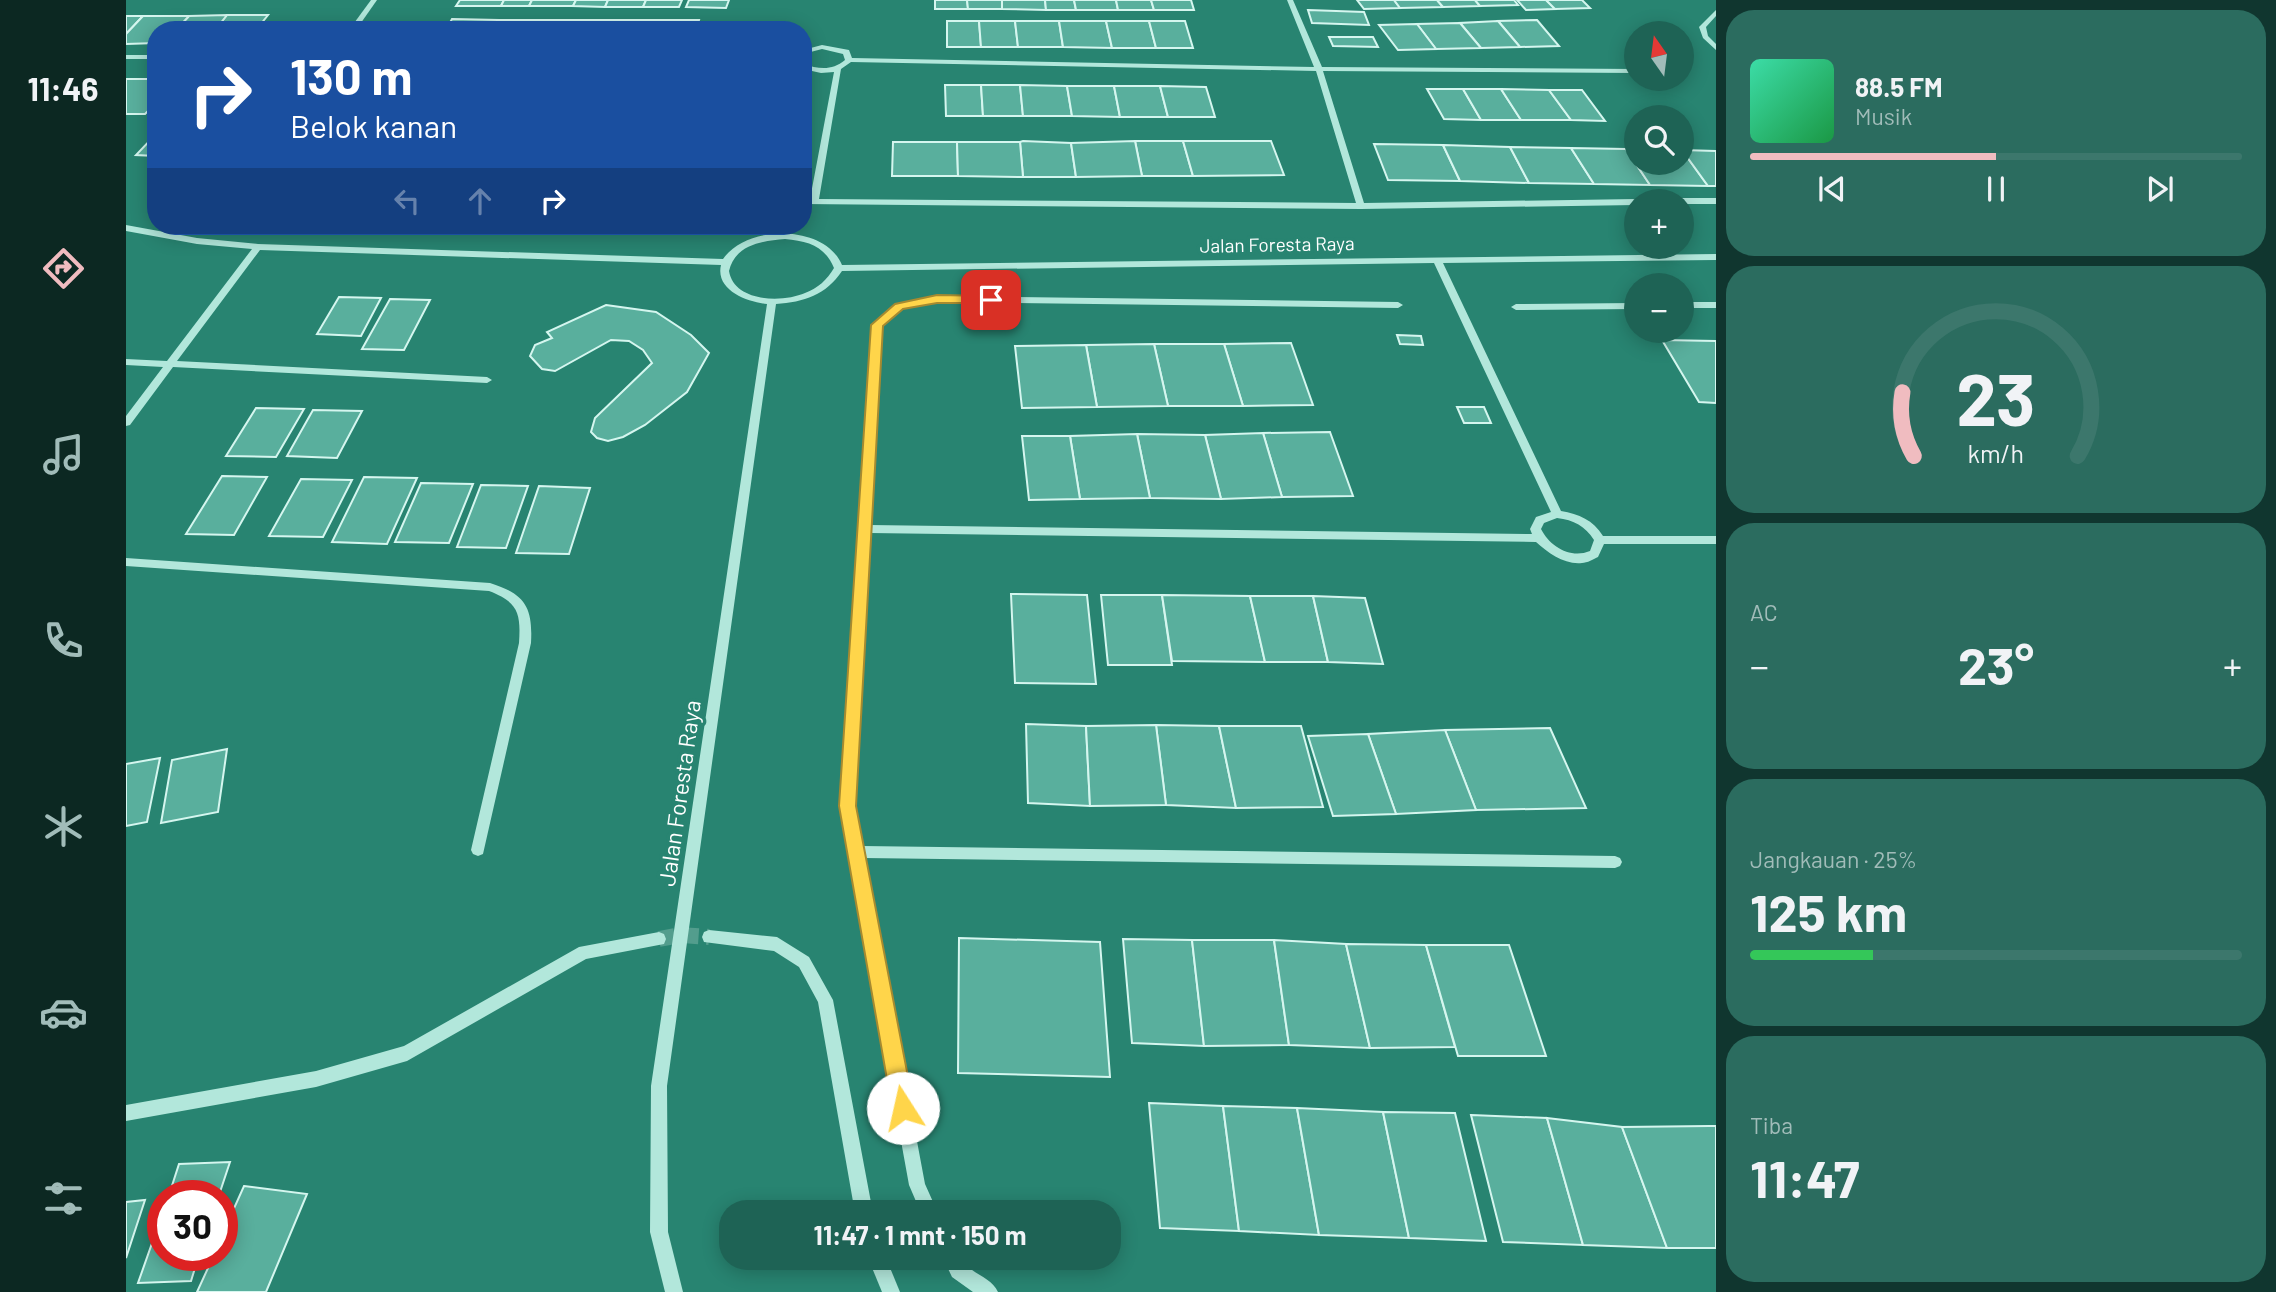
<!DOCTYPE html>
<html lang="id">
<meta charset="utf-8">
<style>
:root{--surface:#1e6355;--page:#2b6c5f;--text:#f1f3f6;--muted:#a1bcb9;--line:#3c776c;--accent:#f0bcc0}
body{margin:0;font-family:Barlow,sans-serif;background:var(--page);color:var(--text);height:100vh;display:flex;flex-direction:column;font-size:26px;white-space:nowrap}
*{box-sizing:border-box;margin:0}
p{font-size:23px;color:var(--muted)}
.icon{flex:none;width:38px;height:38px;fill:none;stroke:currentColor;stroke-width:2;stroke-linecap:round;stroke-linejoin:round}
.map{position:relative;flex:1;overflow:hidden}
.drawer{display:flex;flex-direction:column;gap:10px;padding:10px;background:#10362f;width:560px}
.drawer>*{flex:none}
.hud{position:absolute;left:21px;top:21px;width:665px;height:214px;border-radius:28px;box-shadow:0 4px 18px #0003;background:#1a4fa0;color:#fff;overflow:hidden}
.needle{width:46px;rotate:346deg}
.buttons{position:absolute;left:1498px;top:21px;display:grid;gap:14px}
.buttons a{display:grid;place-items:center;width:70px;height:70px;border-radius:50%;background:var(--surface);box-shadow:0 4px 18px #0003;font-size:35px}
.speed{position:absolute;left:21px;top:1180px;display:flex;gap:14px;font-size:35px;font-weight:700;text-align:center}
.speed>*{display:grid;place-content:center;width:91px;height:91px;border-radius:50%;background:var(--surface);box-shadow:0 4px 18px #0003;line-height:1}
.speed .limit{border:10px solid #d22;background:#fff;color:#111}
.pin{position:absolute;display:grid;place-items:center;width:60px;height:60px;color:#fff;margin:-30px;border-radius:14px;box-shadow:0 4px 10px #0006}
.me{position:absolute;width:77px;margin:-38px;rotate:350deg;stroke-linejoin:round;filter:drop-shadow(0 0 5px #0008)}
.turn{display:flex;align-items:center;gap:24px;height:147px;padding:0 28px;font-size:32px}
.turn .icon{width:91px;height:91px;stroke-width:2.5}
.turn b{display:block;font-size:49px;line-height:60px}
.lanes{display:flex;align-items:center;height:66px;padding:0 28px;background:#0003;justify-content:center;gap:35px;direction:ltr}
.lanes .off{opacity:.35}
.big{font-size:52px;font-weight:700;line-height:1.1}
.drawer .tile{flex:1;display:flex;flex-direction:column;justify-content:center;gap:10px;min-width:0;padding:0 24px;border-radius:28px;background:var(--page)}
.drawer .dial{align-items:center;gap:0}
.dial svg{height:182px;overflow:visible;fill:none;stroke:var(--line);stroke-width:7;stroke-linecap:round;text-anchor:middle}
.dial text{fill:var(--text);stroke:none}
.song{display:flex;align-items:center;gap:21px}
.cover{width:84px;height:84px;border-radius:10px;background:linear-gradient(135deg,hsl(160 70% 55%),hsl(140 70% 35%))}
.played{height:7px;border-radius:4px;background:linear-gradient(90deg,var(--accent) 50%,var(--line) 50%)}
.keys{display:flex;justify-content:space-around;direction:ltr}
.heat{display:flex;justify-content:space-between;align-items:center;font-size:38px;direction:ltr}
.charge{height:10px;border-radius:5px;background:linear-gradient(90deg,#34c759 25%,var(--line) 0)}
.trip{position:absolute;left:593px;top:1200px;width:402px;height:70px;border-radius:28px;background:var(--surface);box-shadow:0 4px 18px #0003;font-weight:700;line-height:70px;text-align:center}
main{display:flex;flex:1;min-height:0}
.dock{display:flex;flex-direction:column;width:126px;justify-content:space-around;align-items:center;background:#0c2822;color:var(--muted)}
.dock .icon{width:49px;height:49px}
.dock .selected{color:var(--accent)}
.dock b{font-size:32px;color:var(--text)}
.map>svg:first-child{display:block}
.building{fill:#59af9d;stroke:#d5f6ef;stroke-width:2}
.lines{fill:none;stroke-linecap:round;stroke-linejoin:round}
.minor-tunnel{stroke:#539d8d;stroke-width:16;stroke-dasharray:16 8;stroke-linecap:butt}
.minor{fill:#b2e7db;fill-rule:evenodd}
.route{fill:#ffd54a;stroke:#a68a30;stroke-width:2}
.labels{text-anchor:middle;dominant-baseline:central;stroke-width:7;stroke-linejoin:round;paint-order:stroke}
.far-street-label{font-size:19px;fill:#fff;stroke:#288471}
.street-label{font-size:23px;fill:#fff;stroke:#288471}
</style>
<main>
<nav class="dock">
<b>11:46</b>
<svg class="icon selected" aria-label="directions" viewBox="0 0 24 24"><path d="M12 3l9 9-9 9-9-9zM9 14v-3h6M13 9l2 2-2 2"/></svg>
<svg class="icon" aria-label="music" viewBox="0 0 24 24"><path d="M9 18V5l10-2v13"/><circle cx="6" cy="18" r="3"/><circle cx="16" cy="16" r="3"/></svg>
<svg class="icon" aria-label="phone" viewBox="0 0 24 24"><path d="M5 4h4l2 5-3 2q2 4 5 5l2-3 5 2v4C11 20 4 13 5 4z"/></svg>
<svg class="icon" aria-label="climate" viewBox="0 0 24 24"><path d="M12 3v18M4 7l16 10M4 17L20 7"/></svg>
<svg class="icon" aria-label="car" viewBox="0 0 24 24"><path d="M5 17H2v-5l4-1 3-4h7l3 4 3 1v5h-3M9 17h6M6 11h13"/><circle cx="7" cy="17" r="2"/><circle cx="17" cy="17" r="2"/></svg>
<svg class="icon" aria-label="filters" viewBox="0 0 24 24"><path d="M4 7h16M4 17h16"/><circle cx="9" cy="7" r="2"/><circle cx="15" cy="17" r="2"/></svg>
</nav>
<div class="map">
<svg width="1590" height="1292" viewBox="0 0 1590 1292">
<rect width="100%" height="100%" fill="#288471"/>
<g class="building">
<polygon points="334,0 378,0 375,6 330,6"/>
<polygon points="378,0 406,0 403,6 375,6"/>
<polygon points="406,0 450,0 447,6 403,6"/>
<polygon points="450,0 482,0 479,7 447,6"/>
<polygon points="482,0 520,0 517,7 479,7"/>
<polygon points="520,0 556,0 553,7 517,7"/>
<polygon points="563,0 603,0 600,8 560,7"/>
<polygon points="809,0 841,0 842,9 809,9"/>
<polygon points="841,0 876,0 876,9 842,9"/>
<polygon points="876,0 919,0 920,10 876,9"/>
<polygon points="919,0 948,0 950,10 920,10"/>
<polygon points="948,0 990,0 992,10 950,10"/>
<polygon points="990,0 1025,0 1028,10 992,10"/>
<polygon points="1025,0 1065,0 1068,10 1028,10"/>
<polygon points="1231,0 1268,0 1274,8 1238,9"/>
<polygon points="1268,0 1311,0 1317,7 1274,8"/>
<polygon points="1311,0 1349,0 1354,6 1317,7"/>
<polygon points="1349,0 1388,0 1392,5 1354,6"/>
<polygon points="1391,0 1420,0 1429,9 1400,10"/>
<polygon points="1420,0 1456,0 1464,8 1429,9"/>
<polygon points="1182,10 1238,12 1243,25 1186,23"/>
<polygon points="101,15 142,15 130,30 89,30"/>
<polygon points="101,15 89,30 50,30 63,16"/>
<polygon points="0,16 17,16 0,34"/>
<polygon points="17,16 63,16 50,30 30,30 30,43 0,44 0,34"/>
<polygon points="326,19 372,20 367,30 320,30"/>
<polygon points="372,20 409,20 404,30 367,30"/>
<polygon points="409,20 454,20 449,30 404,30"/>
<polygon points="454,20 495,20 491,30 449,30"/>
<polygon points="495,20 532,20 529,30 491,30"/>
<polygon points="532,20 573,20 570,30 529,30"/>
<polygon points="1411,20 1433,46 1394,47 1372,21"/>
<polygon points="821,21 853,21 855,47 821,47"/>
<polygon points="853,21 889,21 892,47 855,47"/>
<polygon points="889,21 933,21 937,47 892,47"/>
<polygon points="933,21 980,21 986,48 937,47"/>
<polygon points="980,21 1023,21 1030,48 986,48"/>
<polygon points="1023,21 1059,21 1067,48 1030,48"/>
<polygon points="1372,21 1394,47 1355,48 1334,23"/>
<polygon points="1334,23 1355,48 1310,49 1291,24"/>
<polygon points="1291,24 1310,49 1272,50 1253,25"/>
<polygon points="1203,37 1247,37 1252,47 1207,46"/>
<polygon points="0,79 30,79 30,103 19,114 0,114"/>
<polygon points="819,85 855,85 857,116 820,116"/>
<polygon points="855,85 894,85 897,116 857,116"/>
<polygon points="894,85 941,86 946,116 897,116"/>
<polygon points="941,86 988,86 994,117 946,116"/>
<polygon points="988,86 1034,86 1042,117 994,117"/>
<polygon points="1034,86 1080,87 1089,117 1042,117"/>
<polygon points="1301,89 1337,89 1355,120 1318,119"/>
<polygon points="1337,89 1375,89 1395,120 1355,120"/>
<polygon points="1375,89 1423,90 1445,120 1395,120"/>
<polygon points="1423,90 1456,90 1479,121 1445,120"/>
<polygon points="30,134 30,156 10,155"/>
<polygon points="897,141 945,143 950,177 897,177 894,142"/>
<polygon points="1009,141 1057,141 1067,176 1016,176"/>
<polygon points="1009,141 1016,176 950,177 945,143"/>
<polygon points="1057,141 1145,141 1158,175 1067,176"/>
<polygon points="767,142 831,142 832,176 766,176"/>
<polygon points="831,142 894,142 897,177 832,176"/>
<polygon points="1248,144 1317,145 1334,181 1262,180"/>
<polygon points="1317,145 1384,147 1403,183 1334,181"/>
<polygon points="1384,147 1445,148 1468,184 1403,183"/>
<polygon points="1445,148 1500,149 1524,185 1468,184"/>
<polygon points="1500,149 1510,149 1510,163 1556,163 1556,150 1582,186 1524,185"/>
<polygon points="1556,150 1590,151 1590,186 1582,186"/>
<polygon points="213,297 255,298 235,336 191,334"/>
<polygon points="264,299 304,300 278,350 236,349"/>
<polygon points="480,305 530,312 565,335 583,353 561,392 519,425 497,437 482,441 471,438 465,432 469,418 526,363 517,350 503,341 485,340 429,371 416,369 404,356 409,345 426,338 421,332"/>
<polygon points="1271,335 1295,336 1297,345 1274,344"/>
<polygon points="1536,340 1590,341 1590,403 1573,402"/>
<polygon points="1165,343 1187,405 1117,406 1098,344"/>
<polygon points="1028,344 1098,344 1117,406 1042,406"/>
<polygon points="1028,344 1042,406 971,407 960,345"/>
<polygon points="960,345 971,407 896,408 889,346"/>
<polygon points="1331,407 1358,407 1365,423 1338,423"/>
<polygon points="130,408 178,409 150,457 100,456"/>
<polygon points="187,410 236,411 211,458 161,456"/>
<polygon points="1204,432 1227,496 1156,497 1137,433"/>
<polygon points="1137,433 1156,497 1095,499 1079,435"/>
<polygon points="1011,434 1079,435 1095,499 1024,498"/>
<polygon points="1011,434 1024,498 954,499 944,436"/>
<polygon points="896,436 944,436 954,499 903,500"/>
<polygon points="96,476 141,477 108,535 60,534"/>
<polygon points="238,477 291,478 261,544 206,542"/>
<polygon points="175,479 226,480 197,537 143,536"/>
<polygon points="295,483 347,484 323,543 269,542"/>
<polygon points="355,485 402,486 380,548 331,547"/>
<polygon points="413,486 464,488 443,554 390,553"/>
<polygon points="885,594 961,595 970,684 889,683"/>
<polygon points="975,595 1036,595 1046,665 982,665"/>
<polygon points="1036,595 1124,596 1139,662 1046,661"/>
<polygon points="1124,596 1187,596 1202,662 1139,662"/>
<polygon points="1187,596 1239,598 1257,664 1202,662"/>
<polygon points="900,724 960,726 964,806 902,803"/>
<polygon points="1030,725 1093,726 1110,808 1040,805"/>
<polygon points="1030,725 1040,805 964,806 960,726"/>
<polygon points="1093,726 1175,726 1197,807 1110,808"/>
<polygon points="1424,728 1460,808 1350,810 1319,730"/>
<polygon points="1319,730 1350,810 1270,814 1242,734"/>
<polygon points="1242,734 1270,814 1207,816 1182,736"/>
<polygon points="101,749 92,812 35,823 46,760"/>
<polygon points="34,758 21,822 0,826 0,764"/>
<polygon points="833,938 974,942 984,1077 832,1073"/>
<polygon points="997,939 1066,940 1078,1046 1006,1043"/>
<polygon points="1066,940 1148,940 1163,1045 1078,1046"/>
<polygon points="1148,940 1220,944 1244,1048 1163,1045"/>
<polygon points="1220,944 1300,945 1329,1047 1244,1048"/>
<polygon points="1300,945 1383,945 1420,1056 1332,1056"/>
<polygon points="1023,1103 1097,1106 1113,1231 1034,1228"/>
<polygon points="1097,1106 1171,1108 1193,1235 1113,1231"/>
<polygon points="1171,1108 1257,1112 1283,1238 1193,1235"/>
<polygon points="1257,1112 1329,1113 1360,1241 1283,1238"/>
<polygon points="1345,1115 1421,1118 1457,1245 1377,1242"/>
<polygon points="1421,1118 1496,1127 1541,1248 1457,1245"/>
<polygon points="1583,1126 1590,1126 1590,1248 1541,1248 1496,1127"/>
<polygon points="104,1162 93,1195 43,1195 53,1164"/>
<polygon points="118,1186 181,1194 140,1292 71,1292 88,1255 96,1255 96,1235"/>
<polygon points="19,1200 0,1258 0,1202"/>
<polygon points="37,1212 37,1255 73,1255 65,1281 12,1283"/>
</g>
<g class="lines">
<polyline class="minor-tunnel" points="533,939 555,935 583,937"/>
<g class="minor">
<polygon points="245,0 251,0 230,30 223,30"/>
<path d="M1161,0H1167L1196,67L1510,69V73L1197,71L1238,203L1510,199L1514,201H1510V205L1235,209L677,204V198L684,199L708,72L695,73L677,69V64C693,69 706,71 719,60L717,54L696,49L677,54V50L696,45L723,50L726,58L1188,67ZM725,62L1190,71L1230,203L693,199L715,69Z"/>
<polygon points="1590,10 1590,16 1580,27 1582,36 1590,44 1590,50 1577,38 1573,27"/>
<rect x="0" y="55" width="30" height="4"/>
<rect x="1556" y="68" width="4" height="4"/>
<polygon points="1544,198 1590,198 1590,204 1556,204 1556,201 1540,201"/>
<path d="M0,225L71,238L132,244L597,259C621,224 699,224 716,265L1590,254V260L1317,263L1435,511C1453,514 1467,520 1477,536H1590V544H1478L1472,557C1468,559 1461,563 1456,563C1439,565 1422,553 1410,542L744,533L728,805L736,846L1489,856L1494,858L1496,862L1494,866L1489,868L738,858L799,1184L812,1213H795L783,1185L714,805L748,323L770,305L811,296L1272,302L1277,305L1272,308L811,302L776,309L756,326L744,525L1406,534L1404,529L1410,517L1425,512L1308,263L716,271C700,295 678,302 650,304L541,1086L542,1232L557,1292H539L524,1232L525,1086L641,304C621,302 589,290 595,265L134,250L51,361L361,377L366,380L361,383L47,367L4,425L0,426V416L37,367L0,365V359L41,361L126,249L71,244L0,231ZM659,239C682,241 699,246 708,268C701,280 692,288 679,293C656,303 608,302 603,271C609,245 635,241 659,239ZM1431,518C1448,520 1459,526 1468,540L1464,551C1445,559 1424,547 1415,529L1418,523Z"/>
<rect x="1556" y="302" width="34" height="6"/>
<polygon points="1510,303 1510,309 1390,310 1385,307 1390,304"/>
<path d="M0,558L364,583C399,594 407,607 405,643L357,854L352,856L347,854L345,850L393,643C395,613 392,602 363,591L0,566Z"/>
<polygon points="583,930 651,937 683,957 707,1000 747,1213 729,1213 692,1002 673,967 648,951 578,942 576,937 578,932"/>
<polygon points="533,932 538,934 540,939 538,944 460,959 281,1061 190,1087 0,1121 0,1105 190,1071 278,1046 453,947"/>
<polygon points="742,1258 760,1258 774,1292 756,1292"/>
<path d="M817,1258H835C843,1274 865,1276 872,1292H847L826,1277Z"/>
</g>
</g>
<polygon class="route" points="811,295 865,296 871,300 865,303 811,303 777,309 757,326 730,806 788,1108 784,1116 777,1119 770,1116 766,1108 713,806 745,325 769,304"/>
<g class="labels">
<g class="far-street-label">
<text transform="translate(1151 244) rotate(-1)">Jalan Foresta Raya</text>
</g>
<g class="street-label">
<text transform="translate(553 793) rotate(-82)">Jalan Foresta Raya</text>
</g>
</g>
</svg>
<div class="buttons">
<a><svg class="needle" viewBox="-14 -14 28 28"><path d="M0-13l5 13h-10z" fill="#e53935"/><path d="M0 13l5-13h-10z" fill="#a1bcb9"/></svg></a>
<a><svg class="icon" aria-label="search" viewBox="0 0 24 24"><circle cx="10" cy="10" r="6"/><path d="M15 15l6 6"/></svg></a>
<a>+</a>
<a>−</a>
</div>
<div class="speed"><div class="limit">30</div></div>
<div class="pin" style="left:865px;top:300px;background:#d93025"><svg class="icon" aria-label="arrive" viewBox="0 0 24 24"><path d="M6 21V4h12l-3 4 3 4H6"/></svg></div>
<svg class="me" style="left:777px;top:1108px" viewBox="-20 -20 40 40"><circle r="19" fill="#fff"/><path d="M0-13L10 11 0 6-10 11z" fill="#ffd54a"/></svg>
<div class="trip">11:47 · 1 mnt · 150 m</div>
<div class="hud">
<div class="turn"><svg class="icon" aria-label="right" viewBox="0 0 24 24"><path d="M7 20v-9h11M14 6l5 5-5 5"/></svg><div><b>130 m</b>Belok kanan</div></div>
<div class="lanes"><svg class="icon off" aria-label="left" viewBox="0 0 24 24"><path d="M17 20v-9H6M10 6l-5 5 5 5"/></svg><svg class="icon off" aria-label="ahead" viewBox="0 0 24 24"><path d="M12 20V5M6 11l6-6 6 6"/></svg><svg class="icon" aria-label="right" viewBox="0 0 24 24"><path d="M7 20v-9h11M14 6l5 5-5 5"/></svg></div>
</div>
</div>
<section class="drawer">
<div class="tile">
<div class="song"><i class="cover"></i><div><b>88.5 FM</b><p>Musik</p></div></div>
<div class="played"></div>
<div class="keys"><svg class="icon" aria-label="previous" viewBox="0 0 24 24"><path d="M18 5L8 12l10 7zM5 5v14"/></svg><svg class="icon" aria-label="pause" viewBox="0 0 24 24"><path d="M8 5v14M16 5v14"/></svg><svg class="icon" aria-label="next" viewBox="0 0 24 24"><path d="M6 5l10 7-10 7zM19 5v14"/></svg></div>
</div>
<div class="tile dial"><svg viewBox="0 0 100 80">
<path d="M14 69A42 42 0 1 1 86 69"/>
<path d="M14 69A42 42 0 0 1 9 41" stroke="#f0bcc0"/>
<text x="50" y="56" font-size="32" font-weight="700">23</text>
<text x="50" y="72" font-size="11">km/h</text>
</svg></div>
<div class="tile"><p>AC</p>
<div class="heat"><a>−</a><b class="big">23°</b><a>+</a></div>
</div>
<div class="tile"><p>Jangkauan · 25%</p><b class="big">125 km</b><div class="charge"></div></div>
<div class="tile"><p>Tiba</p><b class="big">11:47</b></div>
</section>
</main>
